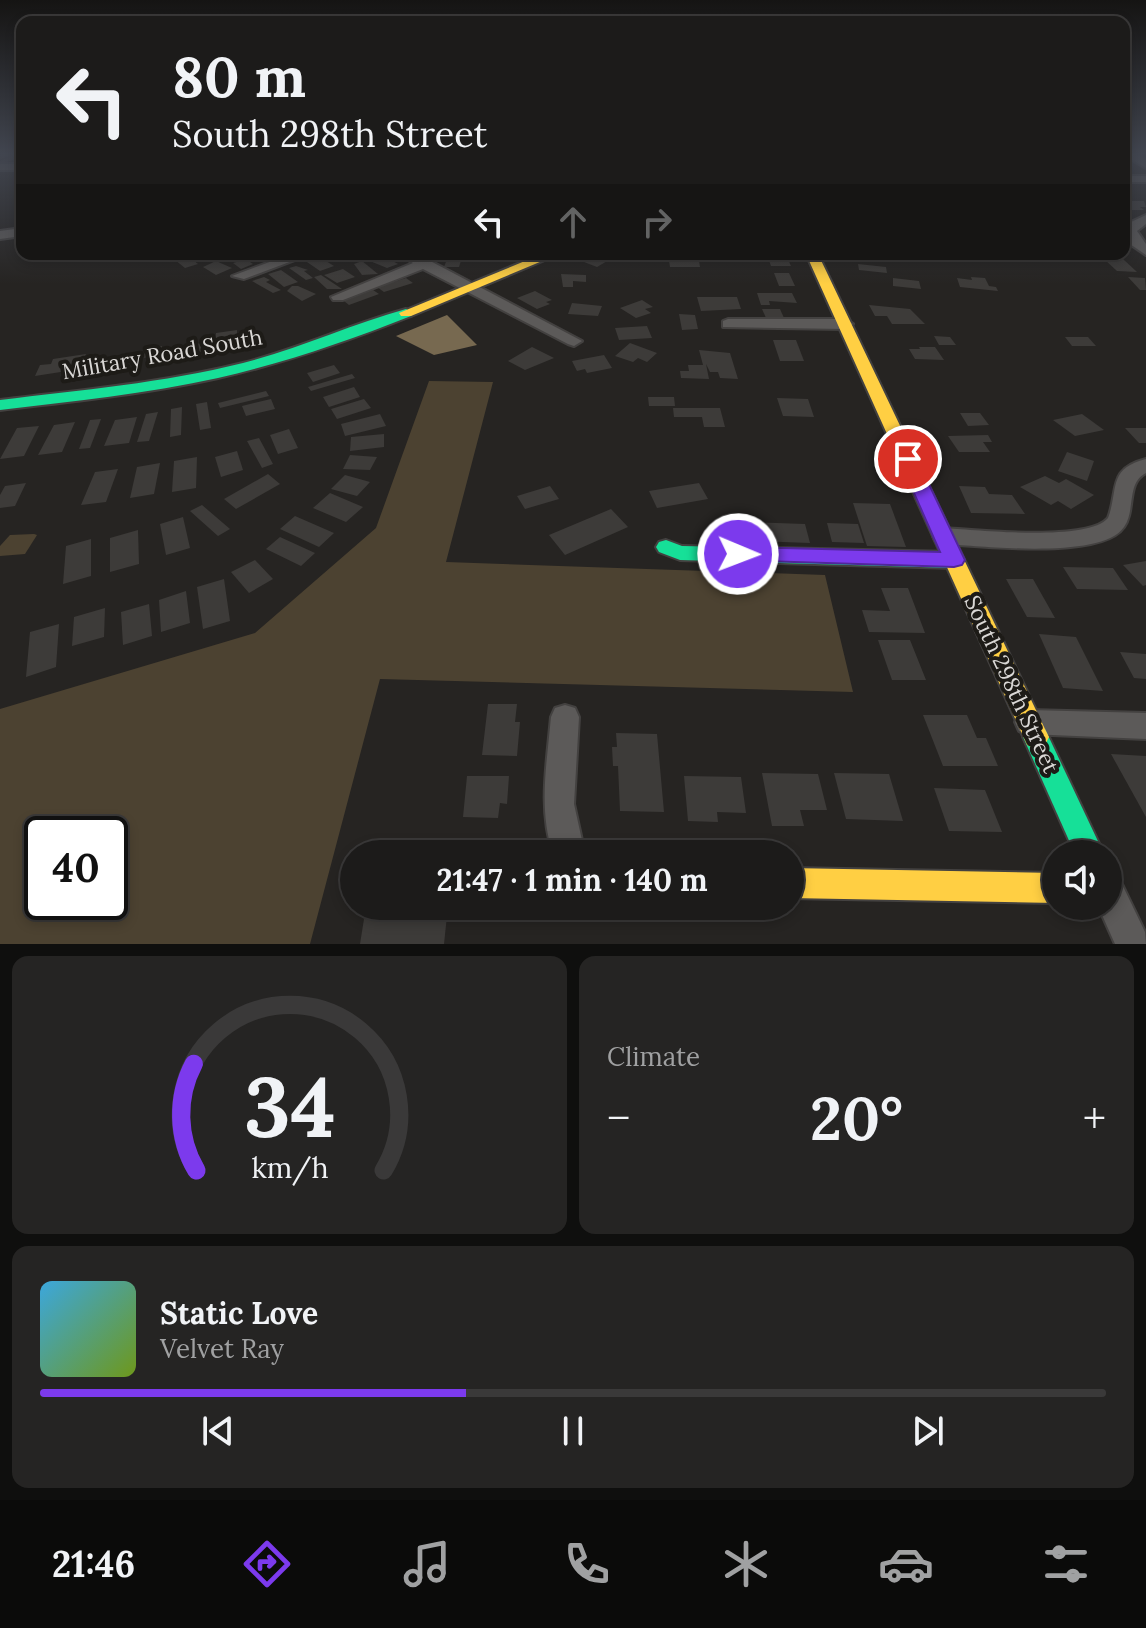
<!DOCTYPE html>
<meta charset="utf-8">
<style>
:root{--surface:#1c1b1a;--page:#252423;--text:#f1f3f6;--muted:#a0a1a2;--line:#3a3939;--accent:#7c3aed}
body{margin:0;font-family:Lora,serif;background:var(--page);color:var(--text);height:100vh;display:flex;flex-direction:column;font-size:30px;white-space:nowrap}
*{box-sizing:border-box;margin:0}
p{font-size:26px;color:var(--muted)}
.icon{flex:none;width:44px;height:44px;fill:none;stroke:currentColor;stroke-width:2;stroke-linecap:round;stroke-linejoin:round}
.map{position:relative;height:944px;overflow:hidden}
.details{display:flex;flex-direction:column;gap:12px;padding:12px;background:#0f0f0e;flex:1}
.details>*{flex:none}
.guide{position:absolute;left:16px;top:16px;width:1114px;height:244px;border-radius:16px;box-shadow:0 4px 12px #0003,0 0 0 2px var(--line);background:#1c1b1a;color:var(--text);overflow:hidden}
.controls{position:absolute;left:1042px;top:840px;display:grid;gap:16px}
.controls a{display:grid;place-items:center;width:80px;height:80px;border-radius:50%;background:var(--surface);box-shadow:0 4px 12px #0003,0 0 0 2px var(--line);font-size:40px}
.speed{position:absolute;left:24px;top:816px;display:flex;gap:16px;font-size:40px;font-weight:700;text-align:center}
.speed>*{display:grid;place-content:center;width:104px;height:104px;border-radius:50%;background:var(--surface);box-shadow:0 4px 12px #0003,0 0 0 2px var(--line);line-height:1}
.speed .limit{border:4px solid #111;border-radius:12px;background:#fff;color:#111}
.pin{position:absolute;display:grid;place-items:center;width:68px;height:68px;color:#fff;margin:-34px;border:4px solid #fff;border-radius:50%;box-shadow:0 2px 8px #0007}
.me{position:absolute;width:88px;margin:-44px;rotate:91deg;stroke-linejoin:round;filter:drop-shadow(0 0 6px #0008)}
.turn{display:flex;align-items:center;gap:28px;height:168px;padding:0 24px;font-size:36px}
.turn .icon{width:104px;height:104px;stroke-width:2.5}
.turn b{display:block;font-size:56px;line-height:68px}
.lanes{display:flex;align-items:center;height:76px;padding:0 24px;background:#0003;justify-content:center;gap:40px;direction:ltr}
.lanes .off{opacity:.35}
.big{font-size:60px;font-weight:700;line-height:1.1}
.details .tile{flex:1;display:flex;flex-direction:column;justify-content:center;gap:12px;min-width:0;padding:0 28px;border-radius:16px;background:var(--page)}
.details .dial{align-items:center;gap:0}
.dial svg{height:208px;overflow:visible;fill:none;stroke:var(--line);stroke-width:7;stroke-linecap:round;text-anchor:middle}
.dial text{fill:var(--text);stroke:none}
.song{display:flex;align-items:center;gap:24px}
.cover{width:96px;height:96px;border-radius:12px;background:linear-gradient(135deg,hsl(200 70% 55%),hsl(80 70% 35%))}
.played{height:8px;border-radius:4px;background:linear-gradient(90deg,var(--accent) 40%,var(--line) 40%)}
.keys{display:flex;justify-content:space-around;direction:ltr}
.heat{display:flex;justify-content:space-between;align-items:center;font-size:44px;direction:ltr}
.details .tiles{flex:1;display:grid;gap:12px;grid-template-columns:1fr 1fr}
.tile:last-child{grid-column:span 2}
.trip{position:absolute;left:340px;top:840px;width:464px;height:80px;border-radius:40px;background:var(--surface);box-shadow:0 4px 12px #0003,0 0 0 2px var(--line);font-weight:700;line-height:80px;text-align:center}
.tabs{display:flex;height:128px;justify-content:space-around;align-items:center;background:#0b0b0a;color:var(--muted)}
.tabs .icon{width:56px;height:56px}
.tabs .active{color:var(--accent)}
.tabs b{font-size:36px;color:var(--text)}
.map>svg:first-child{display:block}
.green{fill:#4c4231;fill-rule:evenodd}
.water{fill:#776950}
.building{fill:#3d3b39}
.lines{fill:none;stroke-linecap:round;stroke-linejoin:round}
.street-casing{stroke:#434140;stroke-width:4}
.fast-casing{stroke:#434140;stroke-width:4}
.slow-casing{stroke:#434140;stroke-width:4}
.street{fill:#5c5a59;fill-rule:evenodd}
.fast{fill:#16e098;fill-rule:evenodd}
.slow{fill:#ffcf43;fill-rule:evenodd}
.route{fill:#7c3aed;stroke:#51269a;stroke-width:2}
.labels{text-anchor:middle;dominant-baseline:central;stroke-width:8;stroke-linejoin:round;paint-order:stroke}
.street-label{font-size:22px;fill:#dad8d6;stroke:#1d1b17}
</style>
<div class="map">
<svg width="1146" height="944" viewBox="0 0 1146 944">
<rect width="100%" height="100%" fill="#262422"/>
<g class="green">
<path d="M429,381L493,382L446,562L825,575L853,692L380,679L310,944H0V709L255,633L376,528ZM110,834V902H42V834Z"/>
<polygon points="10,535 34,534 37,535 25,554 0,556 0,546"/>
</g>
<polygon class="water" points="447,315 477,345 434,355 396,336"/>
<g class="building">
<polygon points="7,152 22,152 22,157 0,164 0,161 16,154 0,159 0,155"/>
<polygon points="1124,201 1144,201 1146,207 1140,207 1144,210 1131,210 1124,206"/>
<polygon points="238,254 253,264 241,269 233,263 240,261 232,256"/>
<polygon points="380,254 398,264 387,268 365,259"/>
<polygon points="449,254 463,254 459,267 444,267"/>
<polygon points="599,254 619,254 597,267 584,262"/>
<polygon points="668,255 702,256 703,261 699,261 700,267 670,267"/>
<polygon points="767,255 786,255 791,266 771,266"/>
<polygon points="188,256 198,264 185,268 175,260"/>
<polygon points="321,258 334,266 320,271 307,262"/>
<polygon points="1104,259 1123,259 1137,272 1117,271"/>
<polygon points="216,261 232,268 216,275 203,267"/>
<polygon points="362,261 378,274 362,275 354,264"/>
<polygon points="858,264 886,267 887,273 859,270"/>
<polygon points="296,266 308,270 304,271 313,278 306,280 289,268"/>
<polygon points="343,269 355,277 337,283 324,275"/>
<polygon points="281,270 298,282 284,287 268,274"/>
<polygon points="774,273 789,273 795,286 779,286"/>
<polygon points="561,274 586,275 586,282 573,281 573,287 563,287"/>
<polygon points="321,275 342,289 327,289 314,277"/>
<polygon points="264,277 270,280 266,282 281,290 273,293 252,281"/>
<polygon points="971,277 985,278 989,286 996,287 998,291 960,287 957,278 972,280"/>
<polygon points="1128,277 1145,278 1146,290 1140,290"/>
<polygon points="406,278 413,283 384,292 377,287"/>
<polygon points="893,278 919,281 921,289 893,286"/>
<polygon points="292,286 298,286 316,294 302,301 287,291"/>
<polygon points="373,290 379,294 349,305 344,301"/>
<polygon points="535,291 552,300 546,302 550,304 537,309 517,298"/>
<polygon points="757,293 792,293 797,303 769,301 770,305 761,305"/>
<polygon points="697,297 737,297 741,309 701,311"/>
<polygon points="642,300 653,307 645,309 651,313 636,318 620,308"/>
<polygon points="572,303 602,306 598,316 568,314"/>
<polygon points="869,305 910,309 925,324 892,324 887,316 875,316"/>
<polygon points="762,309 780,309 784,318 766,318"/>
<polygon points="679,314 695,315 698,329 682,330"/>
<polygon points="647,326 652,338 619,340 615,328"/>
<polygon points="237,330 237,337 219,340 219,352 196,356 196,344 215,341 216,333"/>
<polygon points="934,336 950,337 956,345 939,345"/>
<polygon points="1065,337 1088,337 1096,346 1072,346"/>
<polygon points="773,340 796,340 804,361 780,361"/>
<polygon points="630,343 657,353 647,362 638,358 633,362 615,356"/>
<polygon points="162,346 161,356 142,358 144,349"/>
<polygon points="532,347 554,358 525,370 508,361"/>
<polygon points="919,347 935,347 944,360 915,359 909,349 920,349"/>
<polygon points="699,350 730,353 738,379 720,378 718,372 710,372 706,364 709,379 681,378 680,371 689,371 688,365 703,365"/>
<polygon points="86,354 80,369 35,376 40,365 51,364 53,359"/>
<polygon points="604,355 612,368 587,373 585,369 577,371 572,361"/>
<polygon points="334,365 340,373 313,382 307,373"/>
<polygon points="352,374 355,378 311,391 308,387"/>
<polygon points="354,387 360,397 329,407 323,397"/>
<polygon points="266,391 269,396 220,408 218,403"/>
<polygon points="648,397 674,397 675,406 649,406"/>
<polygon points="777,398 808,399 814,417 783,416"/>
<polygon points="271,399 275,409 246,416 242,406"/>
<polygon points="364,399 371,408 337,419 331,409"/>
<polygon points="207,402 211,428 200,430 196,404"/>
<polygon points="182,407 181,435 170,437 171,409"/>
<polygon points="673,408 720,408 725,427 704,427 702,417 674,417"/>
<polygon points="158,412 149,441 137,442 146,414"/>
<polygon points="960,413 980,413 989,425 968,426"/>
<polygon points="380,414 386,426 345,436 341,424"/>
<polygon points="1082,414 1104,430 1075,436 1053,420"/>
<polygon points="137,417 129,443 104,446 115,420"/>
<polygon points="101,419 90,448 79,449 90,420"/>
<polygon points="75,422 62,452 38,455 54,425"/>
<polygon points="39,426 24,456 0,459 17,428"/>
<polygon points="1125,428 1146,428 1146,443 1139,443"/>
<polygon points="289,429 298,448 278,454 270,435"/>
<polygon points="384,434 384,447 350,451 351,437"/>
<polygon points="988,435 992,442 983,442 990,452 959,452 948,436"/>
<polygon points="259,438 273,464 262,468 247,441"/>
<polygon points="237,451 243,470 221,477 215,457"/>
<polygon points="1067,452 1094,461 1087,481 1058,471"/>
<polygon points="350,455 377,457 370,470 343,469"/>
<polygon points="197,457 196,488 172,492 174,461"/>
<polygon points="160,463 154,494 130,498 137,467"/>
<polygon points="118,469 106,502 81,505 95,472"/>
<polygon points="268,474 280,484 236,509 224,499"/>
<polygon points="345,475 370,482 357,496 331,489"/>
<polygon points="1045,476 1059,483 1066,479 1094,495 1071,509 1058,501 1051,505 1020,487"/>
<polygon points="26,483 15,506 0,508 0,495 5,486"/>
<polygon points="699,483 708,499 657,508 649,491"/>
<polygon points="550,486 559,499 525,509 517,496"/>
<polygon points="959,486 985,487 989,494 1012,495 1025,514 971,513"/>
<polygon points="330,493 363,507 346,522 313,508"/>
<polygon points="853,503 890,504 906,547 867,546"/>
<polygon points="202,505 230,529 218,536 190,511"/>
<polygon points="611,509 628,527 565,555 549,535"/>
<polygon points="295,516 334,533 319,547 280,529"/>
<polygon points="183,517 190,548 166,555 160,524"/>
<polygon points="748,522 805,524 810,543 751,541"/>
<polygon points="827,523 858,524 864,543 832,542"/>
<polygon points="138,530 139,564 110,572 110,538"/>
<polygon points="280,537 315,553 301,566 266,549"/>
<polygon points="91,539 91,576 63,584 66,546"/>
<polygon points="255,560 273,579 249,593 231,572"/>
<polygon points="1146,561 1146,585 1143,586 1123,565"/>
<polygon points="1063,567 1113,568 1128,590 1077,589"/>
<polygon points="224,579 230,621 203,629 197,587"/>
<polygon points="1006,579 1033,579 1055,618 1027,617"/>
<polygon points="881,588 908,588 925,633 869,632 862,610 890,611"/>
<polygon points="186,591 190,623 161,632 159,600"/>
<polygon points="149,604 152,636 123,645 121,612"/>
<polygon points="105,608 104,637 72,646 74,617"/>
<polygon points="59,624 56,667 26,677 30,632"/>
<polygon points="1039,634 1076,637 1103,691 1063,688"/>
<polygon points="878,640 910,640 926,680 892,680"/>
<polygon points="1120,652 1146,654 1146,679 1134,678"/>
<polygon points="488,704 517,704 515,722 520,722 517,756 482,755"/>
<polygon points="923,715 967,715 977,738 986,738 998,766 943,766"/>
<polygon points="616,733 657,734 664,812 620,811 618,766 613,766 612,747 617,747"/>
<polygon points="1111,754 1146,756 1146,817"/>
<polygon points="762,773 818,774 827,810 800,810 804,826 772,826"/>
<polygon points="834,773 889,774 903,821 846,819"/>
<polygon points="467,776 509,776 507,804 500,803 498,818 463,817"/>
<polygon points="684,776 741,777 746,813 717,812 718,822 688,821"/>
<polygon points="934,788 985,790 1002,832 949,831"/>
<polygon points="404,906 448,906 444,944 360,944 364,919 402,920"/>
</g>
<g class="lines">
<defs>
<g id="street">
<polygon points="1124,152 1133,152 1146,160 1146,168 1124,155"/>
<rect x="0" y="164" width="22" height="6"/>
<rect x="1124" y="176" width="22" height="6"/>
<polygon points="1146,215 1146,224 1137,231 1146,244 1146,255 1130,244 1125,231 1131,222"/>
<polygon points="22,228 22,236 0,239 0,231"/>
<polygon points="291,254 311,254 244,279 232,276"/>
<polygon points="400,254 417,254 582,341 574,346 568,344 423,269 343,300 333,300 331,297 413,263"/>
<polygon points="728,319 845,319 853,324 845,329 723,327 723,321"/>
<path d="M1146,459V473C1126,483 1136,510 1124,527C1102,560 982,546 944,544L936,542L933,536L936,530L944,528C976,530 1088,542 1108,518C1119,489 1107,469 1146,459Z"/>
<path d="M565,705L575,708L579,717L574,804L585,854H553C538,809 547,763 551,717L555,708Z"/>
<polygon points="1029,710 1146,713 1146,739 1029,734 1019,731 1015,722 1019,713"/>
<polygon points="1108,876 1120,880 1145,932 1146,944 1115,944 1098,906 1108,906"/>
</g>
<g id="fast">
<path d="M406,309L413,313L411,316C348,341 284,363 218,378C146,394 73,401 0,410V400C81,390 163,383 243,363C299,349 351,324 406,309Z"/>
<polygon points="666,540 682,546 954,552 961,555 964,560 961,565 954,568 680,560 659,552 656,547 659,542"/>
<polygon points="1036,725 1045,729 1104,854 1075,854 1023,737 1027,729"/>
</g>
<g id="slow">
<polygon points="542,254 559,254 411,316 401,316 399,313"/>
<polygon points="806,254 818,254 1045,729 1049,737 1045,745 1036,749 1027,745"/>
<polygon points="790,868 1056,873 1056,903 790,898"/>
</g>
</defs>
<use href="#street" class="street-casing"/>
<use href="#fast" class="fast-casing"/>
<use href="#slow" class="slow-casing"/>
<use href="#street" class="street"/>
<use href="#fast" class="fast"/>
<use href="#slow" class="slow"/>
</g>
<linearGradient id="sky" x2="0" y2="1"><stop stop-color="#151413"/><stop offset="0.54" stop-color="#41454f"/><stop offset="1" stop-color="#41454f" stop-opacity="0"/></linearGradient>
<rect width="1146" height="284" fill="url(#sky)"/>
<polygon class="route" points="908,453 917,459 965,560 962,565 954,567 730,560 727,554 730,549 738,547 940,552 899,459"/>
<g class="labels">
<g class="street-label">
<text transform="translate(162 354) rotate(-10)">Military Road South</text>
<text transform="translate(1012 684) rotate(65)">South 298th Street</text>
</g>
</g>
</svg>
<div class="controls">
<a><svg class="icon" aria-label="sound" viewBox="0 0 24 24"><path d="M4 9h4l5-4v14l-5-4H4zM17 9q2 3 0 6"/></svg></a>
</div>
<div class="speed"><div class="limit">40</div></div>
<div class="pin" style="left:908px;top:459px;background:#d93025"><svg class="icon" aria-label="arrive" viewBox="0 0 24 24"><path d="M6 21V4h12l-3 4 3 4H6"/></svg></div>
<svg class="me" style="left:738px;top:554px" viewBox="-20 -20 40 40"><circle r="17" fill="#7c3aed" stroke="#fff" stroke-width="3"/><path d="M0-11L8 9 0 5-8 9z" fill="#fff"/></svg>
<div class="trip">21:47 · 1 min · 140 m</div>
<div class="guide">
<div class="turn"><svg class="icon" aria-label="left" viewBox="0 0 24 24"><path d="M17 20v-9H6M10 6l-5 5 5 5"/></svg><div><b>80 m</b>South 298th Street</div></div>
<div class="lanes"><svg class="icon" aria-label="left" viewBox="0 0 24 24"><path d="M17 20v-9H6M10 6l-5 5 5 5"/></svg><svg class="icon off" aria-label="ahead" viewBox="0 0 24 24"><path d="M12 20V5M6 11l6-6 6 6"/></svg><svg class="icon off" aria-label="right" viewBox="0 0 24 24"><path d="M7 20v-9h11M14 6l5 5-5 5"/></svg></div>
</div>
</div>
<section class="details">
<div class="tiles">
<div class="tile dial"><svg viewBox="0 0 100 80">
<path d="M14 69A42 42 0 1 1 86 69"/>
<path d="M14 69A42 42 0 0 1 13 28" stroke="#7c3aed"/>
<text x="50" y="56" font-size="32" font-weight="700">34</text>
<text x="50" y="72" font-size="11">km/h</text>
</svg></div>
<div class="tile"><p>Climate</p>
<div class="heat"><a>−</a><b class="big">20°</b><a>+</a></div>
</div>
<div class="tile">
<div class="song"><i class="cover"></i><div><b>Static Love</b><p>Velvet Ray</p></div></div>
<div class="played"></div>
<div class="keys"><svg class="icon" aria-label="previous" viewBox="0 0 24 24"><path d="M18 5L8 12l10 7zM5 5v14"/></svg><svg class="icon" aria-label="pause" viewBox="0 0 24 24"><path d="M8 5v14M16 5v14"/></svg><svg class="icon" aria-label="next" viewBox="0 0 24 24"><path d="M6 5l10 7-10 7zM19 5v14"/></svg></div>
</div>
</div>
</section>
<nav class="tabs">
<b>21:46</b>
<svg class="icon active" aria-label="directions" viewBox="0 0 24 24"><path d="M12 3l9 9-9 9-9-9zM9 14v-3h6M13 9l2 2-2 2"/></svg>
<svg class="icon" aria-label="music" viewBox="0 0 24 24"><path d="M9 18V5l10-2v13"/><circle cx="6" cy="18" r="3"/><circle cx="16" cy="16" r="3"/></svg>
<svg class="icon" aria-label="phone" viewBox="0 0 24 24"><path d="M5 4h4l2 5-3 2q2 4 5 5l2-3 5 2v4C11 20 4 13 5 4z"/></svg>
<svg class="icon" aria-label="climate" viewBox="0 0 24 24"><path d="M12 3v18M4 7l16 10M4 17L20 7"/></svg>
<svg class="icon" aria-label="car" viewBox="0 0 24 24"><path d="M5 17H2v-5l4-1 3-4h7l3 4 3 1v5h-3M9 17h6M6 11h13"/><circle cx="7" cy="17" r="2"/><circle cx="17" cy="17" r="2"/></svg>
<svg class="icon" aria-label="filters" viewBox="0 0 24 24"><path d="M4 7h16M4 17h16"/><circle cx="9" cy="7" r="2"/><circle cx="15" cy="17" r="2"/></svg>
</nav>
